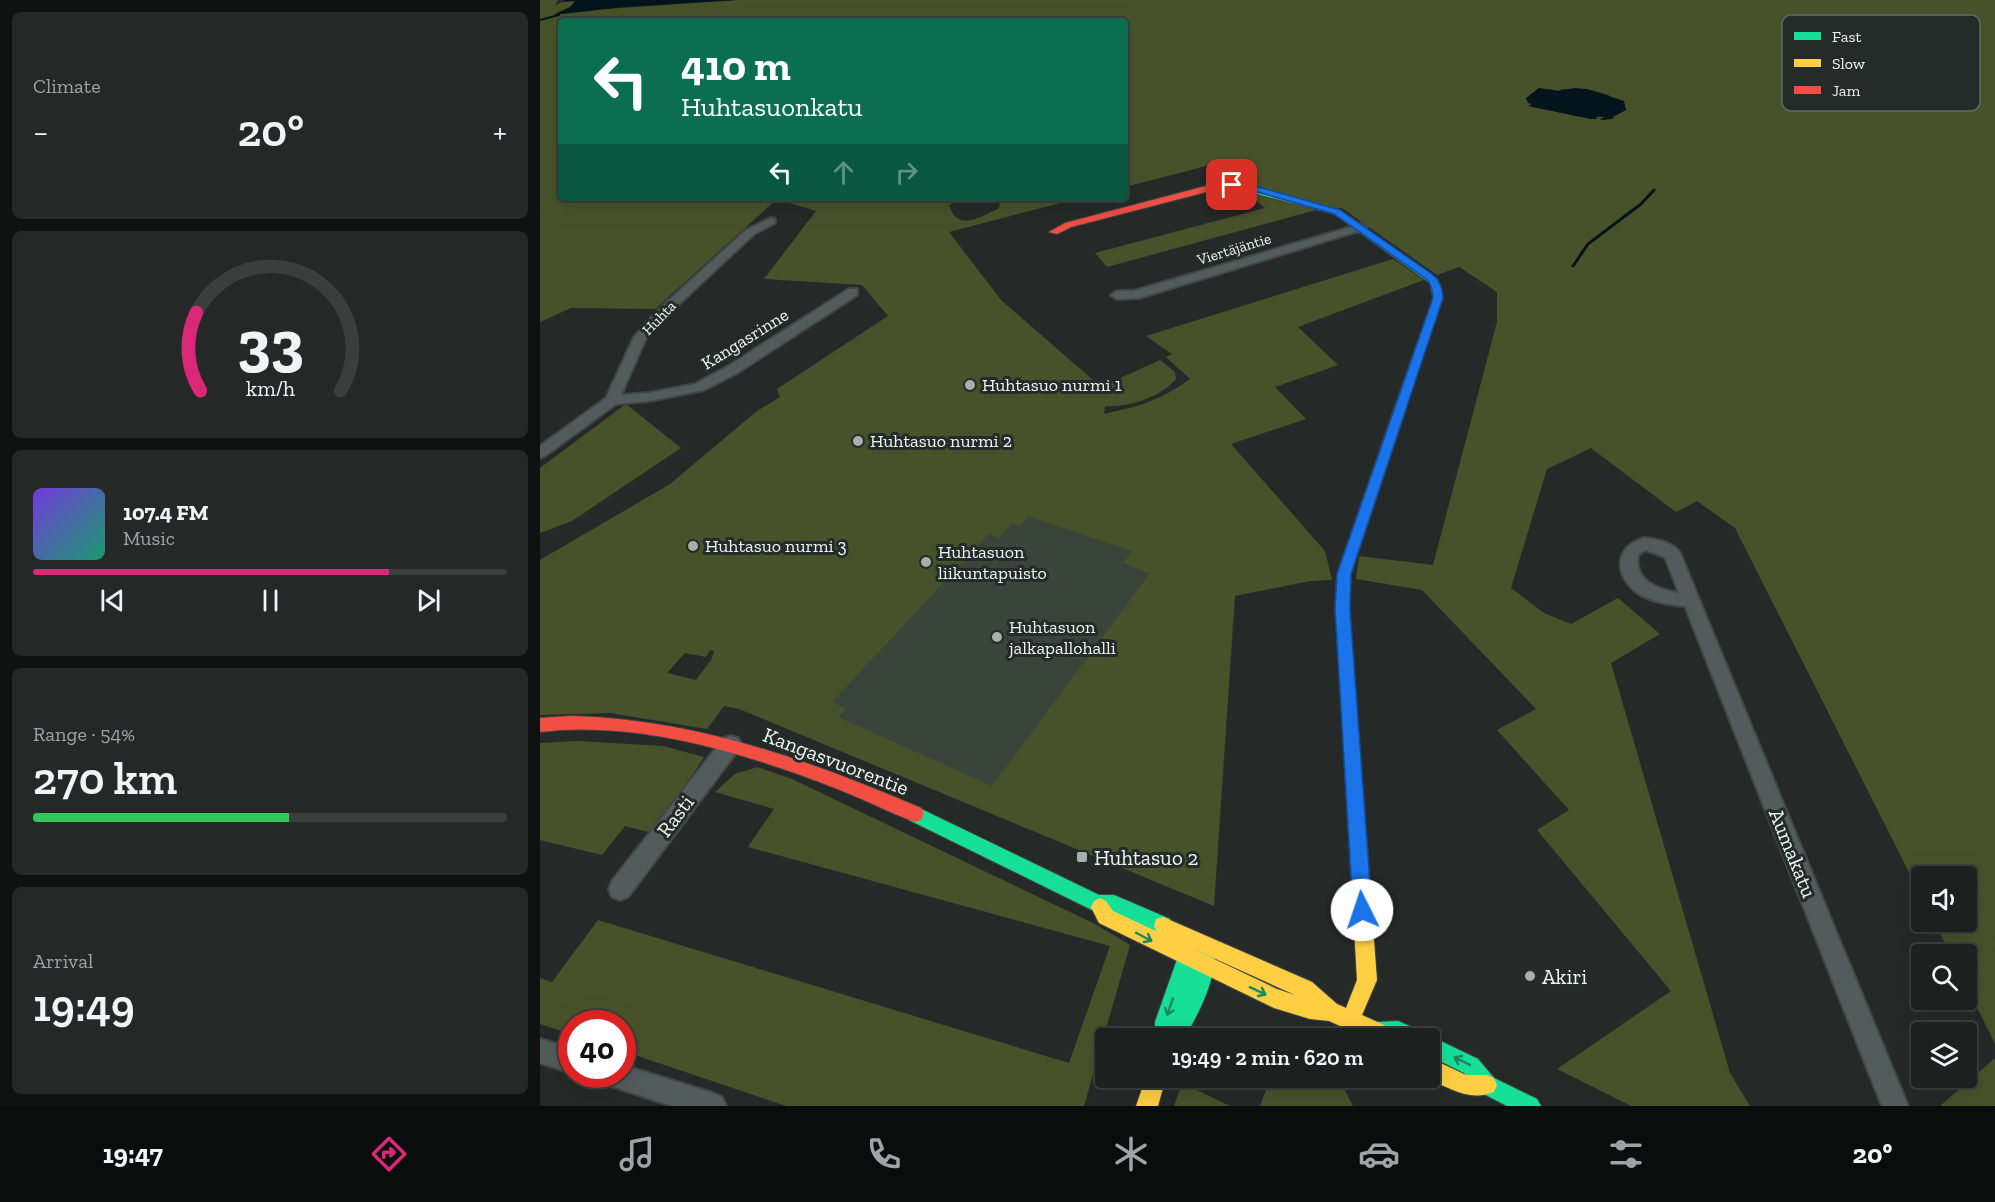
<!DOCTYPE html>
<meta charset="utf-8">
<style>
:root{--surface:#1c201e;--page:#252827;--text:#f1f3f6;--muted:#a0a3a4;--line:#3a3e3c;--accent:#db2777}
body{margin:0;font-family:"Zilla Slab",serif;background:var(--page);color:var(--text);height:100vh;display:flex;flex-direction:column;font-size:22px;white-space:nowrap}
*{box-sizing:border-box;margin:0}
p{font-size:20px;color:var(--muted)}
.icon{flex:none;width:33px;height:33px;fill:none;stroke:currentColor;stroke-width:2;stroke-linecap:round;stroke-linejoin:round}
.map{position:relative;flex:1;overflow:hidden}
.sheet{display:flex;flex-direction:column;gap:12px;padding:12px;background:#0f1210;width:540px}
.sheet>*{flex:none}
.banner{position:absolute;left:18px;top:18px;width:570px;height:183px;border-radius:6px;box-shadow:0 6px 24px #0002,0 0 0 2px var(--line);background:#0b6e4f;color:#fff;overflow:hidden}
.buttons{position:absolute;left:1371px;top:866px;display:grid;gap:12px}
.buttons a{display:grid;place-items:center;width:66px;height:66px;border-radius:6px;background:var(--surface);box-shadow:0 6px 24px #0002,0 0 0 2px var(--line);font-size:30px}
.speed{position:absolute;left:18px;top:1010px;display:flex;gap:12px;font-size:30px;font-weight:700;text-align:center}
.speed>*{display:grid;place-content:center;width:78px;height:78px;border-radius:50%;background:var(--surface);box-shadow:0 6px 24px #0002,0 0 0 2px var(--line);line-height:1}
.speed .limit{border:9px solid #d22;background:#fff;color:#111}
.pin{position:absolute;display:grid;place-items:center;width:51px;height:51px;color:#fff;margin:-26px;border-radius:12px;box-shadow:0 3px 9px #0006}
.me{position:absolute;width:66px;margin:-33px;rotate:356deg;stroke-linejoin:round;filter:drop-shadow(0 0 4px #0008)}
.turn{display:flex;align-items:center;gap:21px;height:126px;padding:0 24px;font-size:27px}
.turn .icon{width:78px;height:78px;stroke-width:2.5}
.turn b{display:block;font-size:42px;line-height:51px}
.lanes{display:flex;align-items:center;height:57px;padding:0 24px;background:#0003;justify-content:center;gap:30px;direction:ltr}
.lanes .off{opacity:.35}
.big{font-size:45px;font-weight:600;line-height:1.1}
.sheet .card{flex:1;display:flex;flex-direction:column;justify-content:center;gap:9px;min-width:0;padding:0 21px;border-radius:9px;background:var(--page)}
.sheet .dial{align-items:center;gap:0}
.dial svg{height:156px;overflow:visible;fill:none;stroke:var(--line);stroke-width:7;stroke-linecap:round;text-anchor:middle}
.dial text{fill:var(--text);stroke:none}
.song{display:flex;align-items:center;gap:18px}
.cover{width:72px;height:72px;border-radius:9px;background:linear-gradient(135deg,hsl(260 70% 55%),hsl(160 70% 35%))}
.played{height:6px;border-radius:3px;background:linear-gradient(90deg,var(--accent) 75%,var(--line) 75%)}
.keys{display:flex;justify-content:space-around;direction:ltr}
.heat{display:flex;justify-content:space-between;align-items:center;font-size:33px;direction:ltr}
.charge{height:9px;border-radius:4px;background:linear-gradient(90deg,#34c759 54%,var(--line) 0)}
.trip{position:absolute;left:555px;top:1028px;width:345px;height:60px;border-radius:6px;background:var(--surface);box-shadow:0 6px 24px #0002,0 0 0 2px var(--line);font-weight:600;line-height:60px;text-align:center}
.dock{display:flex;height:96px;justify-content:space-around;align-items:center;background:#0b0d0c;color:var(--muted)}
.dock .icon{width:42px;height:42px}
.dock .active{color:var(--accent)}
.dock b{font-size:27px;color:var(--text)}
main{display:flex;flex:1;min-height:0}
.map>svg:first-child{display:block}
.green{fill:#48522a;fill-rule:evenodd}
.water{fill:#03141a}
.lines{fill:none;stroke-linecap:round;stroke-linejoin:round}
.stream-far1{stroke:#03141a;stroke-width:2}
.stream{stroke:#03141a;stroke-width:3}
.building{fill:#39443b}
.street-casing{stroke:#424645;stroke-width:4}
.fast-casing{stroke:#424645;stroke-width:2}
.slow-casing{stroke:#424645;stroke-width:2}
.jam-casing{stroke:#424645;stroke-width:2}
.street{fill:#535c5c;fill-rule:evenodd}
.fast{fill:#16e098;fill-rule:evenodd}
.slow{fill:#ffcf43;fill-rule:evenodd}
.jam{fill:#f24e42;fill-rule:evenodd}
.oneway{stroke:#1c8660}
.route{fill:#1a73e8;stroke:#114b97;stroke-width:1.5}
.poi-dot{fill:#aaafad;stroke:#232c29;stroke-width:2}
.labels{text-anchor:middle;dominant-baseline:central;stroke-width:6;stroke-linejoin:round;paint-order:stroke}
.far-street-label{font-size:15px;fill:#f1f6f4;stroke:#232c29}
.street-label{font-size:18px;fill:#f1f6f4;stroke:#232c29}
.poi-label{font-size:18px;fill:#f1f6f4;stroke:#232c29;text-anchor:start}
.near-street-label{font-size:21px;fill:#f1f6f4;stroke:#232c29}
.near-poi-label{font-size:21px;fill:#f1f6f4;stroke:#232c29;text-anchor:start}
.key{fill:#232c29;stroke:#616966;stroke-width:1.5}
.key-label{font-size:16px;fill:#f1f6f4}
</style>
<main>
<section class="sheet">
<div class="card"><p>Climate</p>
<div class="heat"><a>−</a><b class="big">20°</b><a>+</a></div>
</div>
<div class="card dial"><svg viewBox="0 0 100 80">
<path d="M14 69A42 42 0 1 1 86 69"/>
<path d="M14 69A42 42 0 0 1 12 29" stroke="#db2777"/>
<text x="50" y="56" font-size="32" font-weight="700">33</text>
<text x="50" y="72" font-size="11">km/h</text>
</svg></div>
<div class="card">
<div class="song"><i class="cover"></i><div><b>107.4 FM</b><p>Music</p></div></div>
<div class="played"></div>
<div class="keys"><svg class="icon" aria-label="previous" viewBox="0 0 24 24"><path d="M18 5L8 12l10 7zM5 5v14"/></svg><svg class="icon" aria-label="pause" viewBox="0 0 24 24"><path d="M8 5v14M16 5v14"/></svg><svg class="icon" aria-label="next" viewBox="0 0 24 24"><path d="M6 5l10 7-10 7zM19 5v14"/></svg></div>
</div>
<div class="card"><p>Range · 54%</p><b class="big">270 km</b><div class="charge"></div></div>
<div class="card"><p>Arrival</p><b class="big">19:49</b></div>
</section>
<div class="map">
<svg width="1455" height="1106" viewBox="0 0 1455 1106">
<rect width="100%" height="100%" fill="#252a28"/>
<g class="green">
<path d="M0,0H18L15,6L22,2L41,0L67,9L197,0H1455V1044L1427,987L1426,954H1410L1394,921H1426V876H1382L1381,896L1195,528L1157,501L1136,512L1051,448L1007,469L971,588L1004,613L1031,624L1078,598L1120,634L1071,663L1190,1073L1210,1106H1091L1017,1069L1131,991L997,830L1029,810L957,730L996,709L882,590L816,579L819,556L893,565L957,322V292L919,267L897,275L802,208L780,209L567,267L555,253L725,208L670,165L585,187V21H21V198H416L409,206C411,209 412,213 414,215C424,229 447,213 458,209L460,205L458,202L446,198H540L409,232L461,300L561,387L620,360L635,372L636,379C621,397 588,408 565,406L564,414C600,406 619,401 650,379L626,357L632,354L606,336L853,259L884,280L758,327L798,365L735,387L766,419L691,444L785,551L792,580L770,581L695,596L674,906L199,709L184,706L167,729L70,713L0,715V560L130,484L217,411L240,397L237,389L348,316L322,285L224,279L276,211L237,199L115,309L31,308L0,322ZM1009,89L1018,91L1022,89H1047L1069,95L1073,119L1062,120L1065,117H1041L993,107V104L988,103L993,93ZM170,650L174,651L171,660L156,680L127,673L145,653L166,657Z"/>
<polygon points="86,404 141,448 32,521 0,533 0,468"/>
<polygon points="37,741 123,746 164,757 147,783 109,832 85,826 62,855 0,840 0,743"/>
<polygon points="217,767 252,779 555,924 590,945 544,1106 246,1106 83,1051 82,1023 32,1023 31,1034 0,1024 0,978 12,982 58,920 529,1063 570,946 208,847 234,809 175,792 195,774"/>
<polygon points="1455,1058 1455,1106 1400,1106"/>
<polygon points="731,1077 785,1077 802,1085 813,1106 720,1106"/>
<polygon points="642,1083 690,1106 634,1106"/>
</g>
<g class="water">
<polygon points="26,0 197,0 84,7 13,15 30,7 35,1 22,2"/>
<polygon points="999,88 1018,91 1034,88 1047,89 1084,101 1086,110 1073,117 1074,118 1062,120 1060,119 1065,117 1056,116 1057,119 1051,119 988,106 992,104 988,103 986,98"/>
</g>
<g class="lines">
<polyline class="stream-far1" points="0,20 19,15"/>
<polyline class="stream" points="1033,266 1048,244 1101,204 1114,190"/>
</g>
<polygon class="building" points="489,516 592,551 583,563 610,573 452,786 298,717 306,709 292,702 449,534 459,538 472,523 480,526"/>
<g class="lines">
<defs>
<g id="street">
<polygon points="231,218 235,219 235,223 214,234 124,318 106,338 81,395 109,393 155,384 187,367 309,289 317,289 317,295 197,373 164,390 109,401 76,404 5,456 0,458 0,446 66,398 94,337 116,312 206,230"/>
<polygon points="821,224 827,227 825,229 599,298 577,299 571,295 577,291 594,291"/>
<path d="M1104,538C1116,539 1133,542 1140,553L1368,1106H1342L1145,606C1130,605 1112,602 1099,594C1074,577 1073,547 1104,538ZM1105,550L1125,557L1139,593C1118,590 1094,581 1098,555Z"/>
<polygon points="191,736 198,738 201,744 198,750 88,897 80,900 72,897 69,889 72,881 184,738"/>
<polygon points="0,1039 32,1048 32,1073 0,1063"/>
<polygon points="82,1065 173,1093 182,1097 186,1106 132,1106 62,1083 58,1074 82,1074"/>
</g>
<g id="fast">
<polygon points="697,183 800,210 898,280 903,298 864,412 860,413 854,409 893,298 890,283 794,214 694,188 693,186"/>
<polygon points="375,806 559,895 574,895 630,919 632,926 630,933 623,935 573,913 558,913 552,910 369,820 366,814 369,808"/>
<path d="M658,940L672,945C682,970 657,1017 644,1038H615V1022L640,951Z"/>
<polygon points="858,1021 881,1031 884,1038 829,1038 827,1032 830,1025 837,1022"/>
<polygon points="890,1036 938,1059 954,1078 997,1099 1001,1106 967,1106 940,1092 924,1073 890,1056 890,1038 885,1038"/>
</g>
<g id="slow">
<path d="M806,656L811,658L813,662L837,980L822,1015L844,1025L851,1038H827L789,1021L770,1019L734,1008L559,923L551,907L554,901L560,898L566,901L573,911L616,931L614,926L616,919L623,917L772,982L797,1004L806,1008L817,980L799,662L801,658ZM649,947L755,995L737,989Z"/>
<path d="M890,1058L926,1075H947L954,1078L957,1085L954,1092C930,1102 908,1088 886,1077H890Z"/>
<polygon points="606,1077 626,1077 618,1106 596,1106"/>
</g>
<g id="jam">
<polygon points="697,183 701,186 700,188 670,191 531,227 517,234 509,232 525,223 670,185"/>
<polygon points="860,405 866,409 811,574 809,609 813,662 811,666 806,668 801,666 799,662 795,609 797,574 854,409"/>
<path d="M31,716C154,719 269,760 381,808L384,814L381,820L375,822C348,812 322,798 295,788C205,753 97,720 0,732V718Z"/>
</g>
</defs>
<use href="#street" class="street-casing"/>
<use href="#fast" class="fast-casing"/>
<use href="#slow" class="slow-casing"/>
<use href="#jam" class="jam-casing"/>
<use href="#street" class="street"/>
<use href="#fast" class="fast"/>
<use href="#slow" class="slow"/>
<use href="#jam" class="jam"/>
</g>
<defs><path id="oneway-shaft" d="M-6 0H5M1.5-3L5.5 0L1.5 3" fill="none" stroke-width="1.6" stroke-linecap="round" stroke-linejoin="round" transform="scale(1.5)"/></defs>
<g class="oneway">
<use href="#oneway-shaft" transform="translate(604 937) rotate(28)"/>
<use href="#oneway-shaft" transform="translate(718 991) rotate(25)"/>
<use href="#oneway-shaft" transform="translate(630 1007) rotate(109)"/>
<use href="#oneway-shaft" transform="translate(922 1061) rotate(-154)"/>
</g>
<path class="route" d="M689,183L708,184L800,210L892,274C900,281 902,287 903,298L811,574L810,609L832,910L829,917L822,919L816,917L813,910L795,609L797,574L893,298C892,289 892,284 885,278L794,214L707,189L689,187Z"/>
<g class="poi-dot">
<circle cx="430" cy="385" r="6"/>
<circle cx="318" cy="441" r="6"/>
<circle cx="153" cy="546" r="6"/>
<circle cx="386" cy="562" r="6"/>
<circle cx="457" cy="637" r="6"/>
<rect x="536" y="851" width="12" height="12" rx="3"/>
<circle cx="990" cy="976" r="6"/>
</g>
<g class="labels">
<g class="far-street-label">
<text transform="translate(694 249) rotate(-17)">Viertäjäntie</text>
<text transform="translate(119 318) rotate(-46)">Huhta</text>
</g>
<g class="street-label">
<text transform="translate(205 339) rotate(-32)">Kangasrinne</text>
</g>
<g class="poi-label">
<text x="442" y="385">Huhtasuo nurmi 1</text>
<text x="330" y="441">Huhtasuo nurmi 2</text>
<text x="165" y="546">Huhtasuo nurmi 3</text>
<text x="398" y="552">Huhtasuon<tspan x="398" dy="21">liikuntapuisto</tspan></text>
<text x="469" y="627">Huhtasuon<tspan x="469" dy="21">jalkapallohalli</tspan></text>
</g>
<g class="near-street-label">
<text transform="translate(296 761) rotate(21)">Kangasvuorentie</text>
<text transform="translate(135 816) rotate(-53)">Rasti</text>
<text transform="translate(1253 853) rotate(68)">Aumakatu</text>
</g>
<g class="near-poi-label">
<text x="554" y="857">Huhtasuo 2</text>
<text x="1002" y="976">Akiri</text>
</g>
</g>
<rect x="1242" y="15" width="198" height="96" rx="9" class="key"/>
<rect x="1254" y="32" width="27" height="8" fill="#16e098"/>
<rect x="1254" y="59" width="27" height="8" fill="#ffcf43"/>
<rect x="1254" y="86" width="27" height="8" fill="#f24e42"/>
<g class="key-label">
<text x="1292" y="42">Fast</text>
<text x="1292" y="69">Slow</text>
<text x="1292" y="96">Jam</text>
</g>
</svg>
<div class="buttons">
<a><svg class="icon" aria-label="sound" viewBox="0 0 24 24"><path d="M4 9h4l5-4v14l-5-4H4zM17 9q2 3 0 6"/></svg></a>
<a><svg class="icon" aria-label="search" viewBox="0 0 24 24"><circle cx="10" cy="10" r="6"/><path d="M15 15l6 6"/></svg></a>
<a><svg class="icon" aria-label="layers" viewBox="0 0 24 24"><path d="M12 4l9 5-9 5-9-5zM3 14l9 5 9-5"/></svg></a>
</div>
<div class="speed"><div class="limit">40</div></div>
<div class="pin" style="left:692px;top:185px;background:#d93025"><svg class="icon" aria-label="arrive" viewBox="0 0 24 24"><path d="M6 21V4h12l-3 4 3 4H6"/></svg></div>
<svg class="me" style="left:822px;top:910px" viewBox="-20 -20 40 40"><circle r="19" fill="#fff"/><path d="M0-13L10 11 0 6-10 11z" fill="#1a73e8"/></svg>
<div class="trip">19:49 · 2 min · 620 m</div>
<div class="banner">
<div class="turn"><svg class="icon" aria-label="left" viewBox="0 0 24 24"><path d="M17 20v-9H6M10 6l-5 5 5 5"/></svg><div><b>410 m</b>Huhtasuonkatu</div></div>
<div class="lanes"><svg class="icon" aria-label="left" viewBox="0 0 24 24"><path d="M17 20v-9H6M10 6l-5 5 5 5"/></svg><svg class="icon off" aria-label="ahead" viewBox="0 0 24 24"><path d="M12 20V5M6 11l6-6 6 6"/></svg><svg class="icon off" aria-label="right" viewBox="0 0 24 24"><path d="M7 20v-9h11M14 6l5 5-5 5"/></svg></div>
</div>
</div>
</main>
<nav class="dock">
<b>19:47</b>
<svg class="icon active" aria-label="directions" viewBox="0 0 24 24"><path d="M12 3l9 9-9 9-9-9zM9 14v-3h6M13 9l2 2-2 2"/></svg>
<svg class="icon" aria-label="music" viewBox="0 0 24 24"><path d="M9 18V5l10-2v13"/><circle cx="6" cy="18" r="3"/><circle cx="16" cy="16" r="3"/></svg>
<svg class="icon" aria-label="phone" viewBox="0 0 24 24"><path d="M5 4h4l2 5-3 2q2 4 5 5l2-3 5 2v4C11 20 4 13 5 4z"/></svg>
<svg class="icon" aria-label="climate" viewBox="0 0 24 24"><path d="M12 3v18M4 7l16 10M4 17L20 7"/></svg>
<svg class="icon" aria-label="car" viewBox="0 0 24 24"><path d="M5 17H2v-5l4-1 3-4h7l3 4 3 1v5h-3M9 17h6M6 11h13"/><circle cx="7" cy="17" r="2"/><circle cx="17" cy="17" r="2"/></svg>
<svg class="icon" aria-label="filters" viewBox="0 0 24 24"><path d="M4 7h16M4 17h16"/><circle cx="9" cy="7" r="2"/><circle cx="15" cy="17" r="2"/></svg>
<b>20°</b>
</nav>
